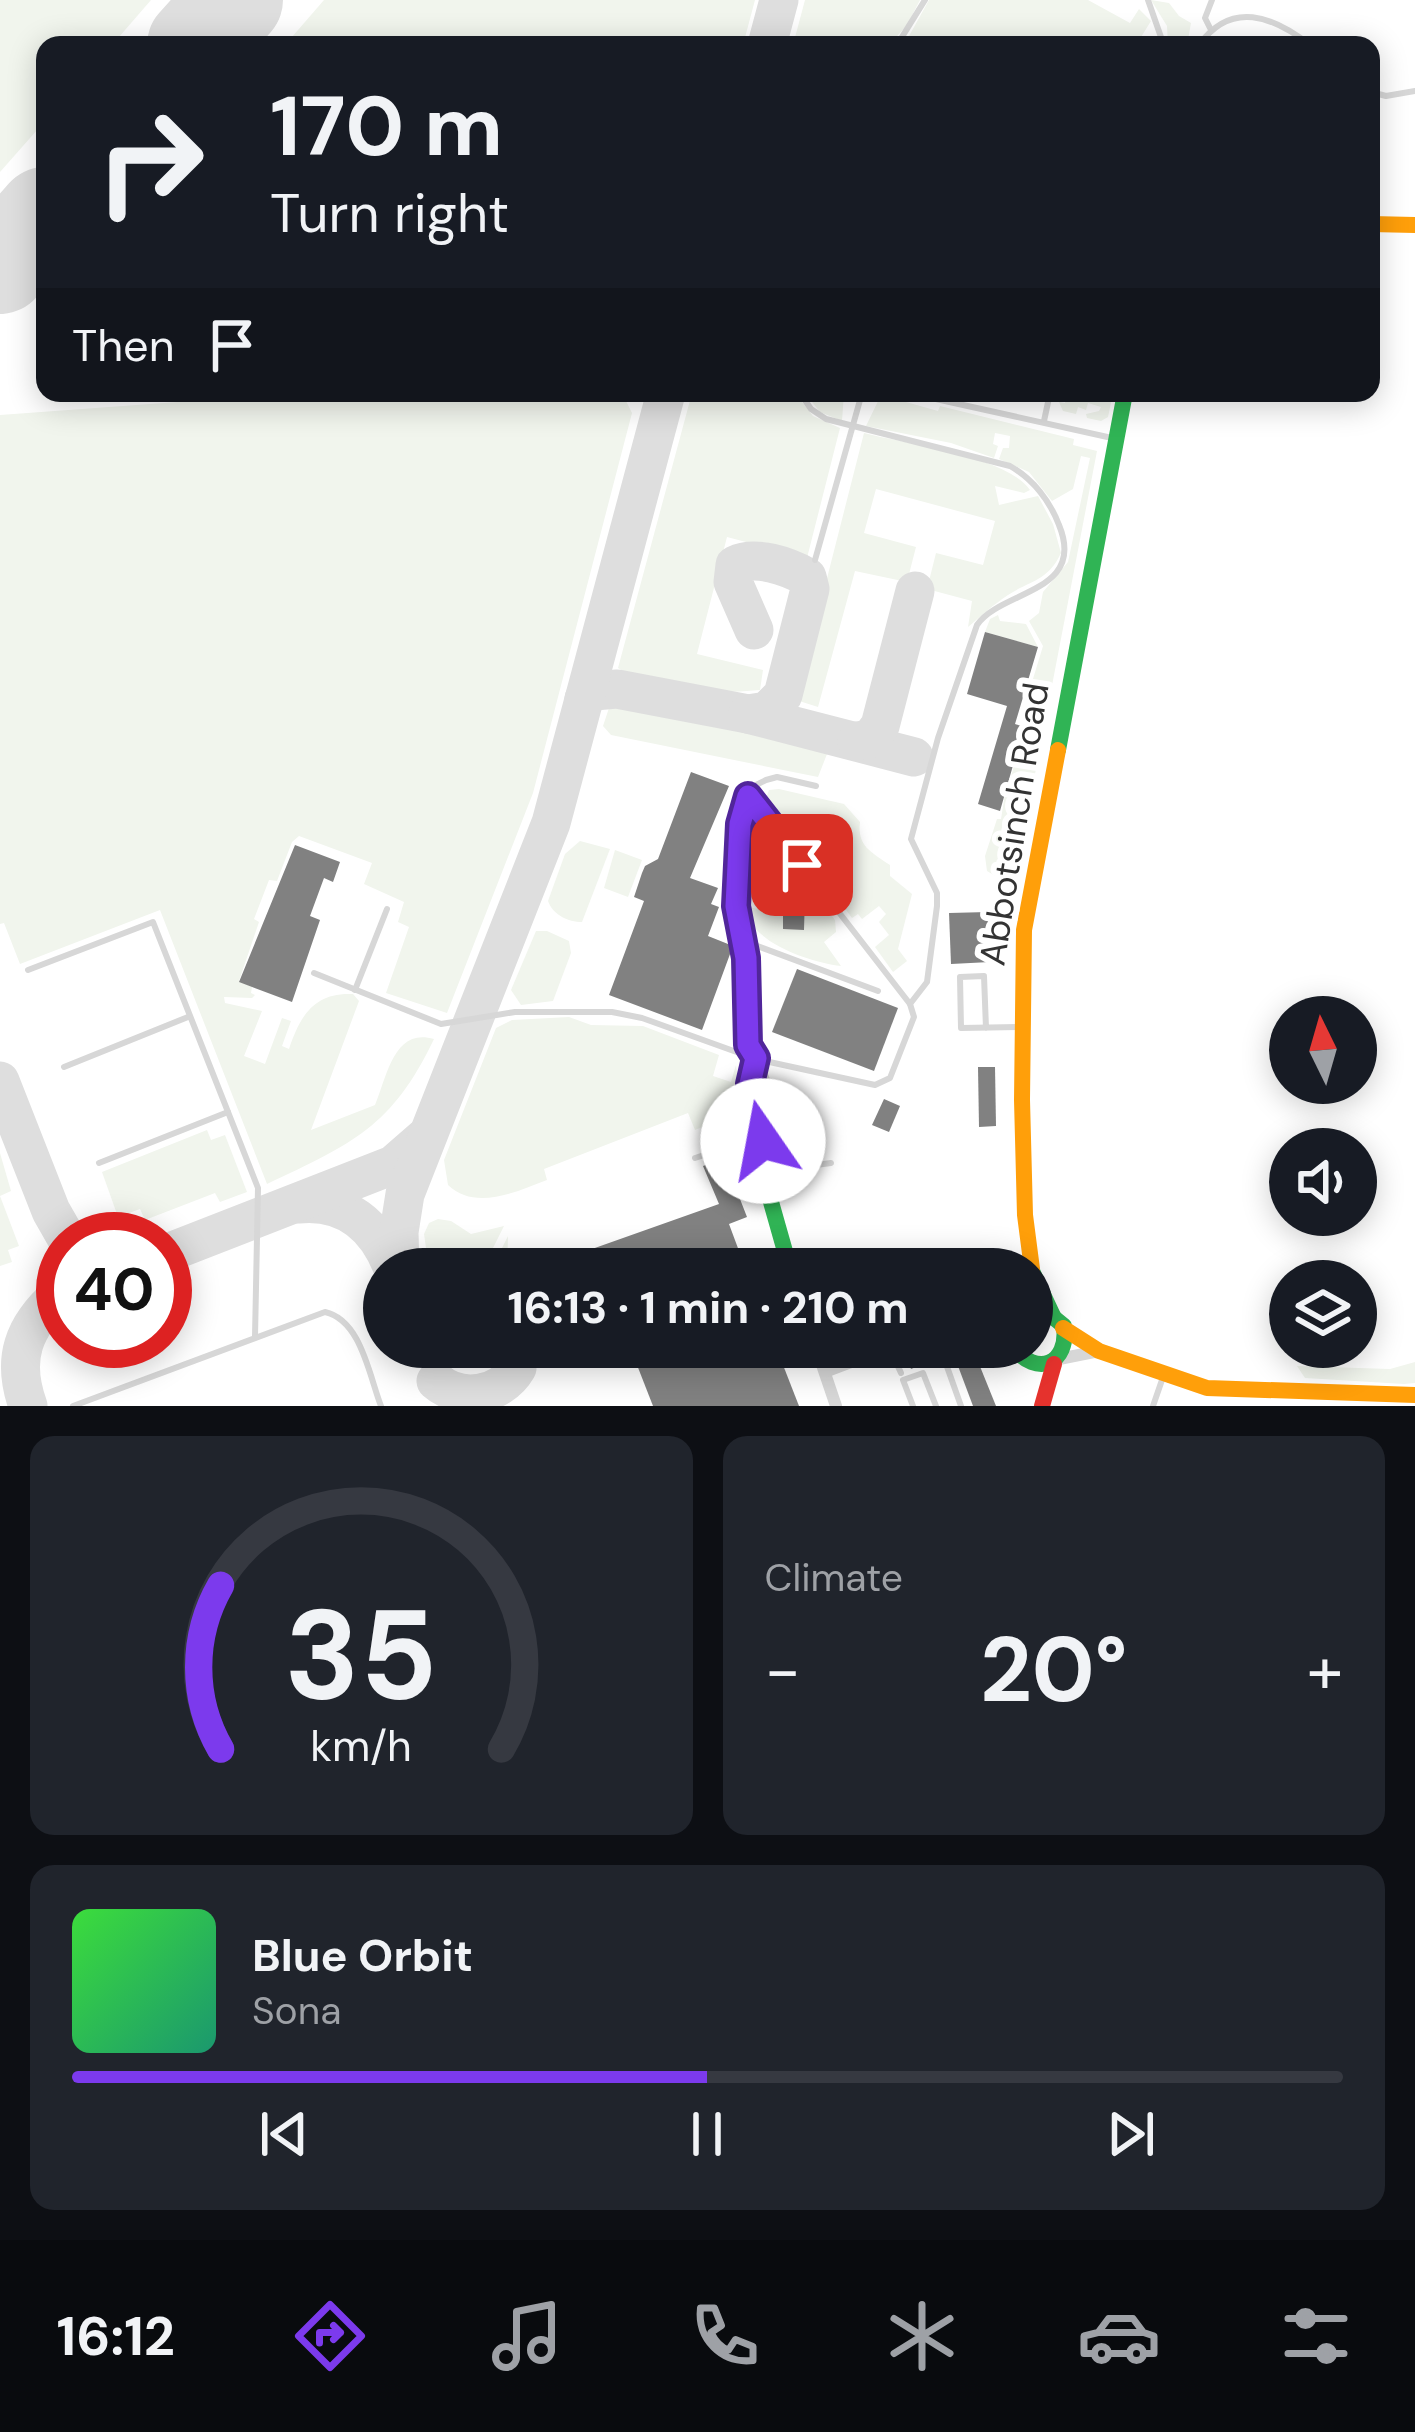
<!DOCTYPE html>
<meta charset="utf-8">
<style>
:root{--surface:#171b24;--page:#20242c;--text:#f1f3f6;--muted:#9ea1a6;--line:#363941;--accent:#7c3aed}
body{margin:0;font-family:"DM Sans",sans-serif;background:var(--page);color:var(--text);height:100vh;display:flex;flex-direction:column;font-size:45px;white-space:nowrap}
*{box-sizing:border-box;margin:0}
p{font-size:39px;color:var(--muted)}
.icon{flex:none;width:66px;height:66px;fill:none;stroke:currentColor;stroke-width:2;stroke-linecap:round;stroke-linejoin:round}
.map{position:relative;height:1406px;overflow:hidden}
.drawer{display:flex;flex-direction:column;gap:30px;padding:30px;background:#0d0f14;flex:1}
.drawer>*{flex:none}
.guide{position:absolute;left:36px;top:36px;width:1344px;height:366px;border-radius:24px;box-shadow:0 6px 30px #0003;background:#171b24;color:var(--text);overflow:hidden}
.needle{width:78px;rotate:355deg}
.buttons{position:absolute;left:1269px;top:996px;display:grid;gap:24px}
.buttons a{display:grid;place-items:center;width:108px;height:108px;border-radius:50%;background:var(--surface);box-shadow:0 6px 30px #0003;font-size:60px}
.speed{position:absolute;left:36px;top:1212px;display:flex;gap:24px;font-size:60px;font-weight:700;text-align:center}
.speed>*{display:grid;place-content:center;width:156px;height:156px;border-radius:50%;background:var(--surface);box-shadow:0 6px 30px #0003;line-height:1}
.speed .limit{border:18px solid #d22;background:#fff;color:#111}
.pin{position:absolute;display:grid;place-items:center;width:102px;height:102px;color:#fff;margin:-51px;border-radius:24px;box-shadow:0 6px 18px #0006}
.me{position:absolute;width:132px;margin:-66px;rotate:348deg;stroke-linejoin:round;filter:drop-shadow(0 0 9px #0008)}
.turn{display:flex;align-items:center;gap:42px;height:252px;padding:0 36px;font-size:54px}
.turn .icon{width:156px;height:156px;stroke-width:2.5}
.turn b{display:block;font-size:84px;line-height:102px}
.then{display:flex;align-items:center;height:114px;padding:0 36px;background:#0003;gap:24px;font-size:45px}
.big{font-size:90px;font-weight:700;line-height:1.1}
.drawer .tile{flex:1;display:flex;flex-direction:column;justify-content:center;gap:18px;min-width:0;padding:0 42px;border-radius:24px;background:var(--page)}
.drawer .dial{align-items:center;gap:0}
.dial svg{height:312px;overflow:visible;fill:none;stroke:var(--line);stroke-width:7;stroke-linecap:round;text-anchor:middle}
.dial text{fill:var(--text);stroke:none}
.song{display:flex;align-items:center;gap:36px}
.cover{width:144px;height:144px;border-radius:18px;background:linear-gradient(135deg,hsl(120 70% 55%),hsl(160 70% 35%))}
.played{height:12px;border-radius:6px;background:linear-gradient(90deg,var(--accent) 50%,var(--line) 50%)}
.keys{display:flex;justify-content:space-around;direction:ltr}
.heat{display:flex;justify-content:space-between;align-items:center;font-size:66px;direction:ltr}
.drawer .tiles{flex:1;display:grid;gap:30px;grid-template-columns:1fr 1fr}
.tile:last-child{grid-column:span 2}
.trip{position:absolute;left:363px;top:1248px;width:690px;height:120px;border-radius:60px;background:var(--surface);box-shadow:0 6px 30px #0003;font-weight:700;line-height:120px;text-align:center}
.dock{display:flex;height:192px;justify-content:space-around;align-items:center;background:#090b0e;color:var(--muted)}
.dock .icon{width:84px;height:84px}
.dock .on{color:var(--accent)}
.dock b{font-size:54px;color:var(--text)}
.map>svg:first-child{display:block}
.green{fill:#f1f5ed}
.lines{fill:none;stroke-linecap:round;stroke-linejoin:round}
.taxiway{stroke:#dedede;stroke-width:39}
.runway{stroke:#dedede;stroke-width:96}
.building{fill:#818181}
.lane{stroke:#d7d7d7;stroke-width:6}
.street{stroke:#d7d7d7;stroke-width:12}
.fast{stroke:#30b455;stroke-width:16}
.slow{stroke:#ff9f0a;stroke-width:16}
.jam{stroke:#e5322d;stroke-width:16}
.route-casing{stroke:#51269a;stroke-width:30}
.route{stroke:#7c3aed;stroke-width:21}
.labels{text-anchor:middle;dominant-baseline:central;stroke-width:12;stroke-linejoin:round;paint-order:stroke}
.street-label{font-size:36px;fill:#333;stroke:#fff}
</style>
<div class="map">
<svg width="1415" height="1406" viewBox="0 0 1415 1406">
<rect width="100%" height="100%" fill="#fff"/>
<g class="green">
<polygon points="0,0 151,0 112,45 45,45 45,121 0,172"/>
<polygon points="324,0 755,0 743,45 285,45"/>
<polygon points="805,0 920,0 907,25 889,45 793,45"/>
<polygon points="929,0 1088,0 1130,23 1139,9 1151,21 1138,42 1128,45 904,45"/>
<polygon points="1151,0 1169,3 1179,16 1191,23 1187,45 1168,45 1167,26"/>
<path d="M299,393H622L632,413L533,793L447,1013L386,993L409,927L398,922L404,902L364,884L372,863L299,836L292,842L277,881L269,880L254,919L259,922L239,981L252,987L251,993L255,995L252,998L224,997L225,1003L262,1011L244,1056L265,1064L282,1018L291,1021L282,1046L289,1049C300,1016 314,992 353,994L359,1001L311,1130L375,1105C387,1076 394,1027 434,1039C392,1127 352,1144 267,1184L160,910L20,964L4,923L0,924V415Z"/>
<path d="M692,393H795L813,416L840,428L807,558L727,537L697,654L763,670L760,690C714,694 659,694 618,668Z"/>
<polygon points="805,393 844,393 842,421 820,412"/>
<polygon points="1067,393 1113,393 1108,417 1101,421 1087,418 1086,414 1099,411 1101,407 1088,403 1086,410 1078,407 1076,414 1063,411 1059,402 1065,403"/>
<polygon points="881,395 938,411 940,406 1074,439 1073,445 1097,451 1012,894 1004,892 1005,882 987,871 985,856 997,819 1001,819 1005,794 1011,795 1011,789 1014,789 1010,780 1025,727 1022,715 1043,646 1029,621 1039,613 1043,592 1068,562 1090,458 1081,456 1073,489 1052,501 1029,472 999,459 1003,448 1009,448 1010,436 995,433 993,444 998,446 994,458 951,443 866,426"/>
<path d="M864,433C905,444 1007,456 1030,490L1024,493L995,486L999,505L1038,496L1053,524L1061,553C1048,581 1031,580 1008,595C993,605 981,616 968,627L972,601L927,589L936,553L983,565L995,521L876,489L864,533L916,547L907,582L855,571L818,707L796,700Z"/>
<polygon points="998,615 1000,621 1026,624 1038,647 985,632 990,619"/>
<polygon points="629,704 826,742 829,749 818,777 611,735 603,726 609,708"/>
<path d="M779,789L844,804L860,822C857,846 871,852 890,865V876L912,894L898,949L907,961L893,972L875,947L889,935L879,922L886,914L879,906L862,919L858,914L852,918L836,896L837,888L825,868L820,871L800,849L814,838L819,843L828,836L824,830L832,823L828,819L795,843L765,801L769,790Z"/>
<path d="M754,834H768L774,840L765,849L796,890L807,883L835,920L836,932L824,942L841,966C809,962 748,942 745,906L783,915V929H804L805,897L784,896L777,901L780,885L755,880L757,846L746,845Z"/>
<path d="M580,841L610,849L582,922C568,922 553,915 548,901L565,854Z"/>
<polygon points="615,850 642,860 628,897 604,888"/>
<polygon points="536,931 547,931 569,941 571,953 553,1001 521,1005 511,990"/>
<path d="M569,1017L591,1025L643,1026L719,1055L713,1076L731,1082L736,1065L742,1114L748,1116V1129L714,1144L712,1123L695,1130L688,1113L544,1169L547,1180C516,1192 475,1211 448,1185L444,1160L496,1028L512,1020Z"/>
<polygon points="207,1130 211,1140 225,1135 247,1192 220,1202 215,1193 145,1220 140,1209 118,1217 102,1172"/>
<polygon points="0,1153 11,1191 0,1196 19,1246 8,1250 12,1262 0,1266"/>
<polygon points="438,1219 451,1221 471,1234 504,1226 492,1250 499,1254 508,1236 507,1269 429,1269 424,1234 429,1223"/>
<polygon points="451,1347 503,1347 495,1360 469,1367"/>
<polygon points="1415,1362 1415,1383 1404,1384 1305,1378 1297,1366 1390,1369"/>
</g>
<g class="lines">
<g class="taxiway">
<polyline points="767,45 779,0"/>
<polyline points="584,699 594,691 617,689 748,714 914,757"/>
<path d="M748,714L767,711L783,695L810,589L807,577C787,566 756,555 735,565L733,582L754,630"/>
<polyline points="857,741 870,739 880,726 915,591"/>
<polyline points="0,1081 51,1211 67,1239"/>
<path d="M298,1204C346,1199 377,1226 393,1269"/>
<polyline points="165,1254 393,1165 424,1138"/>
<polyline points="400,1269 399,1232 405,1194 551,823 666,393"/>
<path d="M436,1381C460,1402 500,1397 517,1368"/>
<path d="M28,1406C11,1359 23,1326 60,1294"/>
</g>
<g class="runway">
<polyline points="195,45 235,0"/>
<polyline points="0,266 45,215"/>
</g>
</g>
<g class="building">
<polygon points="985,632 1038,647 1015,724 1024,727 1000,811 978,804 1007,706 967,694"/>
<polygon points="691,772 729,786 690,878 718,888 711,904 719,907 708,936 733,946 702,1030 609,995 644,901 634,897 642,873 645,866 658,859"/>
<polygon points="295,845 340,862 333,882 324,878 310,916 320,920 292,1002 239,982"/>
<polygon points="783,896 805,897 804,930 783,929"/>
<polygon points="988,912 990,962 951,964 949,913"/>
<polygon points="797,969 898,1008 874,1071 772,1032"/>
<polygon points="978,1067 995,1067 996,1126 979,1127"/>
<polygon points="884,1099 900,1106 889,1132 872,1125"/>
<polygon points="724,1158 747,1217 729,1224 742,1259 716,1269 600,1269 592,1249 719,1204 703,1166"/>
<polygon points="630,1347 776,1347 799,1406 653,1406"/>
<polygon points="1303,1347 1320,1347 1319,1364 1303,1364"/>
<polygon points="932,1349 936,1359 911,1369 907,1359"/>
<polygon points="977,1359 996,1406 973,1406 958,1366"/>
</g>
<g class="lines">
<g class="lane">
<polyline points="1148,0 1162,40"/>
<polyline points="1210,28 1205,18 1212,0"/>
<polyline points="897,45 925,0"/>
<path d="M1199,45C1231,0 1273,16 1310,45"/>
<polyline points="1371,92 1386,96 1415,91"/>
<polyline points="936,399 1112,438"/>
<polyline points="1044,421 1050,393"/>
<polyline points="815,560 862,393"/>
<polyline points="748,795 910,1004"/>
<polyline points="744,941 878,991"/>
<polyline points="28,970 153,922 258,1188 255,1337"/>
<path d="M314,973L441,1024L515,1012H612L642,1018L756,1059L875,1085L890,1078L914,1017L910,1004L927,982L937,906V893L911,839L938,738L977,625C1001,590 1087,593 1059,525C1050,501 1033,479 1010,466L826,419L811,409L800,393"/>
<polyline points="355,990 387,909"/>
<polyline points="986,1028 984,976 960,977 961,1028 1019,1027"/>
<polyline points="754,1055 748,1045 746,958 736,906 743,807 756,785 766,780 777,777 816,786"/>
<path d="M756,1059C775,1084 770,1103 762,1132L750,1084Z"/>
<polyline points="64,1067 188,1017"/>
<polyline points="695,1158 738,1144 759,1141"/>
<polyline points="99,1163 228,1112"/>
<polyline points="769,1171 831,1163"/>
<polyline points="940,1347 961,1406"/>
<polyline points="891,1351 901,1373"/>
<path d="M73,1406L325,1312C361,1320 369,1375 381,1406"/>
<polyline points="913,1406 903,1380 923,1373 936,1406"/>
<polyline points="1153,1406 1163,1377"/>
</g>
<g class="street">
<polyline points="816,1347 836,1406"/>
<polyline points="1059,1359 1099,1351"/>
<polyline points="825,1372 891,1347"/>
</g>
<g class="fast">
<polyline points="1058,750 1125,393"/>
<polyline points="762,1132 769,1195 790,1269"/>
<polyline points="1032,1271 1054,1318"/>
<path d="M1013,1347C1037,1378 1069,1364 1064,1326L1053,1317L1032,1315"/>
</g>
<g class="slow">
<polyline points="1371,224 1415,225"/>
<polyline points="1032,1269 1025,1215 1022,1100 1024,930 1058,750"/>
<polyline points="1063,1328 1099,1351 1207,1388 1415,1395"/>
</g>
<polyline class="jam" points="1042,1406 1054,1364"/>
</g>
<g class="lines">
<defs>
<polyline id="route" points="763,1141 750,1084 756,1058 748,1045 746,958 736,906 740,824 748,796 802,865"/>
</defs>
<use href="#route" class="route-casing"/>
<use href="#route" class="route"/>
</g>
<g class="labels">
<g class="street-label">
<text transform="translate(1014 824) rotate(-81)">Abbotsinch Road</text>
</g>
</g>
</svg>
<div class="buttons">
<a><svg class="needle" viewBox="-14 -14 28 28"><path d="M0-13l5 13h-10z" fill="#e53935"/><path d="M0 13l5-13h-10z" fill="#9ea1a6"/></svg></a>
<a><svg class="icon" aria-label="sound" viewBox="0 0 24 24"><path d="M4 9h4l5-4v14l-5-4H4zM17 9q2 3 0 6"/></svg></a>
<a><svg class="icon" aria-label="layers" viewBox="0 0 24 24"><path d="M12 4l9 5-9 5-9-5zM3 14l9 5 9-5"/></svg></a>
</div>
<div class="speed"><div class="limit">40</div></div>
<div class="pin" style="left:802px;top:865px;background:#d93025"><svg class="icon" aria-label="arrive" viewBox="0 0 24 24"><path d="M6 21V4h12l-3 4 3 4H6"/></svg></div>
<svg class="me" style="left:763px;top:1141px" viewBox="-20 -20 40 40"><circle r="19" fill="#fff"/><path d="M0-13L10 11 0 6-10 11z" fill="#7c3aed"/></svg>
<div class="trip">16:13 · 1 min · 210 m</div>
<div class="guide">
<div class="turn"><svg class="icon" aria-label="right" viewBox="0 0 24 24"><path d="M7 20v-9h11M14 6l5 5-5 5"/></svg><div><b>170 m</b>Turn right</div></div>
<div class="then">Then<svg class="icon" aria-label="arrive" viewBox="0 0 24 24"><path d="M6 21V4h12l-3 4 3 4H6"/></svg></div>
</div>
</div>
<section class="drawer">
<div class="tiles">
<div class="tile dial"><svg viewBox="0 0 100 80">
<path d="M14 69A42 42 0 1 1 86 69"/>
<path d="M14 69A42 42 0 0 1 14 27" stroke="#7c3aed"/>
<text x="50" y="56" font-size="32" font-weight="700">35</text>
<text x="50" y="72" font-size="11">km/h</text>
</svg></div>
<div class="tile"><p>Climate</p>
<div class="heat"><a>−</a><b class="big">20°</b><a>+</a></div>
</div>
<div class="tile">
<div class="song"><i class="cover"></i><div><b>Blue Orbit</b><p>Sona</p></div></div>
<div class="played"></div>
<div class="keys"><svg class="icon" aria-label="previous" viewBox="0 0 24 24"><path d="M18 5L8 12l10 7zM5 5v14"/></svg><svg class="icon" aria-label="pause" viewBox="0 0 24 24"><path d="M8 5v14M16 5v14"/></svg><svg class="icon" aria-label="next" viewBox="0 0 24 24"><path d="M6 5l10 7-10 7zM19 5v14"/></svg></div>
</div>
</div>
</section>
<nav class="dock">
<b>16:12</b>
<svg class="icon on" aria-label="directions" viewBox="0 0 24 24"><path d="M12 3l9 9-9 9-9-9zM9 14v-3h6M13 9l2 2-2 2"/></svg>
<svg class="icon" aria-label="music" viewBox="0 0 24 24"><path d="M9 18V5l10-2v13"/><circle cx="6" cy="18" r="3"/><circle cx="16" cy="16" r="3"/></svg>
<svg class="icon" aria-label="phone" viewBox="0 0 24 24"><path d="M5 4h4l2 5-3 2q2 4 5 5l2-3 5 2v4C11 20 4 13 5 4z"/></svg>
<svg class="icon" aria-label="climate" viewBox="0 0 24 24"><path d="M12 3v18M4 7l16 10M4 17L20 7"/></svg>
<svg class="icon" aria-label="car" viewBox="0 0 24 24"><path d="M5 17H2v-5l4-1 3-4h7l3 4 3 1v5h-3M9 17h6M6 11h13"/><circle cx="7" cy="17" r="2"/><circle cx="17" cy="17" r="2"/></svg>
<svg class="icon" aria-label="filters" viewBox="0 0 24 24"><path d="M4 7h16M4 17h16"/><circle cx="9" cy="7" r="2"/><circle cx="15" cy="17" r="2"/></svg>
</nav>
